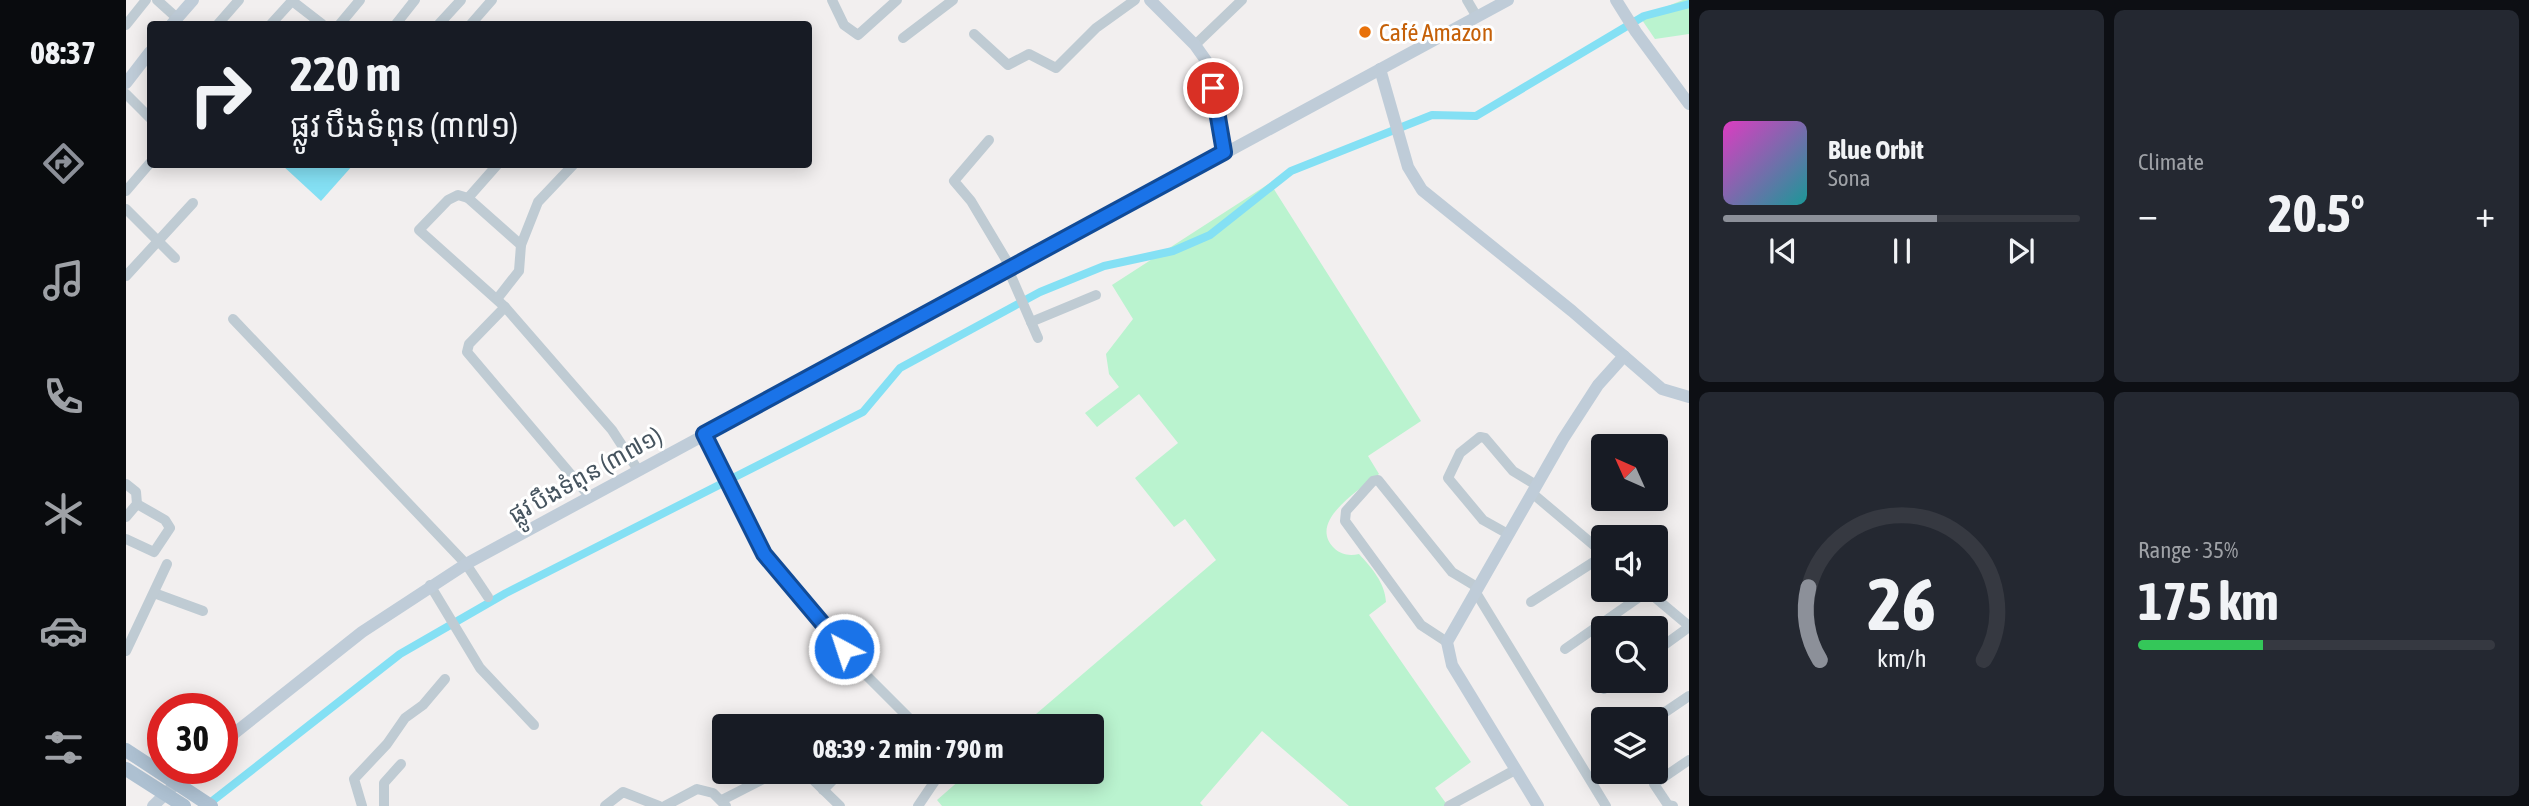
<!DOCTYPE html>
<meta charset="utf-8">
<style>
:root{--surface:#171b24;--page:#242831;--text:#f1f3f6;--muted:#9ea1a6;--line:#363941;--accent:#8c9099}
body{margin:0;font-family:"Asap Condensed","Noto Sans Khmer",sans-serif;background:var(--page);color:var(--text);height:100vh;display:flex;flex-direction:column;font-size:26px;white-space:nowrap}
*{box-sizing:border-box;margin:0}
p{font-size:23px;color:var(--muted)}
.icon{flex:none;width:38px;height:38px;fill:none;stroke:currentColor;stroke-width:2;stroke-linecap:round;stroke-linejoin:round}
.map{position:relative;flex:1;overflow:hidden}
.panel{display:flex;flex-direction:column;gap:10px;padding:10px;background:#0d0f14;width:840px}
.panel>*{flex:none}
.hud{position:absolute;left:21px;top:21px;width:665px;height:147px;border-radius:7px;box-shadow:0 4px 18px #0003;background:#171b24;color:var(--text);overflow:hidden}
.needle{width:46px;rotate:315deg}
.buttons{position:absolute;left:1465px;top:434px;display:grid;gap:14px}
.buttons a{display:grid;place-items:center;width:77px;height:77px;border-radius:7px;background:var(--surface);box-shadow:0 4px 18px #0003;font-size:35px}
.speed{position:absolute;left:21px;top:693px;display:flex;gap:14px;font-size:35px;font-weight:700;text-align:center}
.speed>*{display:grid;place-content:center;width:91px;height:91px;border-radius:50%;background:var(--surface);box-shadow:0 4px 18px #0003;line-height:1}
.speed .limit{border:10px solid #d22;background:#fff;color:#111}
.pin{position:absolute;display:grid;place-items:center;width:60px;height:60px;color:#fff;margin:-30px;border:4px solid #fff;border-radius:50%;box-shadow:0 2px 7px #0007}
.me{position:absolute;width:77px;margin:-38px;rotate:320deg;stroke-linejoin:round;filter:drop-shadow(0 0 5px #0008)}
.turn{display:flex;align-items:center;gap:24px;height:147px;padding:0 28px;font-size:32px}
.turn .icon{width:91px;height:91px;stroke-width:2.5}
.turn b{display:block;font-size:49px;line-height:60px}
.big{font-size:52px;font-weight:700;line-height:1.1}
.panel .tile{flex:1;display:flex;flex-direction:column;justify-content:center;gap:10px;min-width:0;padding:0 24px;border-radius:10px;background:var(--page)}
.panel .dial{align-items:center;gap:0}
.dial svg{height:182px;overflow:visible;fill:none;stroke:var(--line);stroke-width:7;stroke-linecap:round;text-anchor:middle}
.dial text{fill:var(--text);stroke:none}
.song{display:flex;align-items:center;gap:21px}
.cover{width:84px;height:84px;border-radius:10px;background:linear-gradient(135deg,hsl(310 70% 55%),hsl(180 70% 35%))}
.played{height:7px;border-radius:4px;background:linear-gradient(90deg,var(--accent) 60%,var(--line) 60%)}
.keys{display:flex;justify-content:space-around;direction:ltr}
.heat{display:flex;justify-content:space-between;align-items:center;font-size:38px;direction:ltr}
.charge{height:10px;border-radius:5px;background:linear-gradient(90deg,#34c759 35%,var(--line) 0)}
.panel .tiles{flex:1;display:grid;gap:10px;grid-template-columns:repeat(2,1fr)}
.trip{position:absolute;left:586px;top:714px;width:392px;height:70px;border-radius:7px;background:var(--surface);box-shadow:0 4px 18px #0003;font-weight:700;line-height:70px;text-align:center}
main{display:flex;flex:1;min-height:0}
.menu{display:flex;flex-direction:column;width:126px;justify-content:space-around;align-items:center;background:#090b0e;color:var(--muted)}
.menu .icon{width:49px;height:49px}
.menu .active{color:var(--accent)}
.menu b{font-size:32px;color:var(--text)}
.map>svg:first-child{display:block}
.green{fill:#baf3cf}
.water{fill:#84e0f4}
.lines{fill:none;stroke-linecap:round;stroke-linejoin:round}
.canal{stroke:#84e0f4;stroke-width:8}
.street{stroke:#bfcbd3;stroke-width:10}
.secondary{stroke:#bfccd8;stroke-width:12}
.primary{stroke:#adc0d1;stroke-width:14}
.route-casing{stroke:#114b97;stroke-width:18}
.route{stroke:#1a73e8;stroke-width:12}
.food-dot{fill:#e8710a;stroke:#fff;stroke-width:2.5}
.labels{text-anchor:middle;dominant-baseline:central;stroke-width:6;stroke-linejoin:round;paint-order:stroke}
.food-label{font-size:24px;fill:#c56008;stroke:#fff;text-anchor:start}
.street-label{font-size:24px;fill:#46545f;stroke:#fff}
</style>
<main>
<nav class="menu">
<b>08:37</b>
<svg class="icon active" aria-label="directions" viewBox="0 0 24 24"><path d="M12 3l9 9-9 9-9-9zM9 14v-3h6M13 9l2 2-2 2"/></svg>
<svg class="icon" aria-label="music" viewBox="0 0 24 24"><path d="M9 18V5l10-2v13"/><circle cx="6" cy="18" r="3"/><circle cx="16" cy="16" r="3"/></svg>
<svg class="icon" aria-label="phone" viewBox="0 0 24 24"><path d="M5 4h4l2 5-3 2q2 4 5 5l2-3 5 2v4C11 20 4 13 5 4z"/></svg>
<svg class="icon" aria-label="climate" viewBox="0 0 24 24"><path d="M12 3v18M4 7l16 10M4 17L20 7"/></svg>
<svg class="icon" aria-label="car" viewBox="0 0 24 24"><path d="M5 17H2v-5l4-1 3-4h7l3 4 3 1v5h-3M9 17h6M6 11h13"/><circle cx="7" cy="17" r="2"/><circle cx="17" cy="17" r="2"/></svg>
<svg class="icon" aria-label="filters" viewBox="0 0 24 24"><path d="M4 7h16M4 17h16"/><circle cx="9" cy="7" r="2"/><circle cx="15" cy="17" r="2"/></svg>
</nav>
<div class="map">
<svg width="1563" height="806" viewBox="0 0 1563 806">
<rect width="100%" height="100%" fill="#f2efef"/>
<g class="green">
<polygon points="1557,0 1563,0 1563,34 1529,39 1514,17"/>
<path d="M1144,183L1295,421L1242,456L1253,474C1234,490 1181,521 1208,548C1215,555 1224,556 1233,554C1246,568 1259,583 1260,602L1243,615L1345,762L1309,788L1322,806H1223L1136,731L1074,803L1077,806H816L811,800L843,772H966V726H896L1090,560L1059,519L1048,527L1009,478L1052,443L1013,394L971,427L959,413L993,387L983,374L980,354L1007,319L986,285Z"/>
</g>
<polygon class="water" points="156,165 227,165 195,201"/>
<g class="lines">
<polyline class="canal" points="80,806 274,654 380,593 737,412 774,368 914,292 978,266 1047,251 1084,235 1165,171 1306,115 1350,116 1518,16 1563,4"/>
<g class="street">
<polyline points="31,0 51,18"/>
<polyline points="165,0 196,24"/>
<polyline points="706,0 718,25 732,35 771,0"/>
<polyline points="1341,0 1351,17"/>
<polyline points="92,24 113,0"/>
<polyline points="145,24 166,1"/>
<polyline points="214,24 234,0"/>
<polyline points="270,24 289,0"/>
<polyline points="313,24 335,0"/>
<polyline points="345,24 366,0"/>
<polyline points="0,25 20,0"/>
<polyline points="848,34 882,65 903,54 930,68 970,28 1009,0"/>
<polyline points="777,38 827,0"/>
<polyline points="1069,45 1116,0"/>
<polyline points="0,94 24,118"/>
<polyline points="863,140 828,181 845,201 885,268"/>
<polyline points="0,191 24,163"/>
<polyline points="342,198 372,164"/>
<polyline points="0,209 49,258"/>
<polyline points="395,245 342,198 332,195 322,200 293,230 379,307 486,430 512,470"/>
<polyline points="882,269 912,338"/>
<polyline points="0,276 67,203"/>
<polyline points="371,299 393,271 395,245 412,202 448,164"/>
<polyline points="379,307 343,344 341,352 464,497"/>
<polyline points="107,319 340,564 362,597"/>
<polyline points="905,322 970,295"/>
<polyline points="578,434 638,554 734,669 791,726"/>
<polyline points="0,484 10,492 11,504 0,517"/>
<polyline points="1406,493 1477,553"/>
<polyline points="1382,534 1357,520 1322,478 1334,453 1354,437 1359,438 1387,471 1410,485"/>
<polyline points="0,539 28,552 44,528 39,520 11,504"/>
<polyline points="304,585 354,668 408,725"/>
<polyline points="1520,590 1563,626"/>
<polyline points="1349,591 1480,806"/>
<polyline points="28,593 77,611"/>
<polyline points="1405,602 1477,556"/>
<polyline points="1321,642 1295,625 1219,521 1220,511 1247,481 1252,480 1326,572 1351,587"/>
<polyline points="1439,649 1522,591"/>
<polyline points="0,651 41,564"/>
<polyline points="1530,651 1563,627"/>
<polyline points="1478,689 1489,681"/>
<polyline points="1529,719 1563,696"/>
<polyline points="679,772 714,806"/>
<polyline points="697,790 715,772"/>
<polyline points="596,800 651,772"/>
<polyline points="236,806 228,779 261,744 279,718 297,705 319,679"/>
<polyline points="258,806 258,783 275,764"/>
<polyline points="479,806 497,792 533,806"/>
<polyline points="539,806 571,789 587,793 600,806"/>
<polyline points="792,806 815,772"/>
<polyline points="1323,806 1389,770"/>
<polyline points="1547,806 1542,805 1528,784 1563,760"/>
</g>
<g class="secondary">
<polyline points="1024,0 1069,45 1081,62 1098,152"/>
<polyline points="1490,0 1510,32 1563,104"/>
<polyline points="46,24 67,0"/>
<polyline points="1254,69 1282,167 1296,190 1446,311 1536,389 1563,397"/>
<polyline points="0,83 24,52"/>
<polyline points="96,743 236,632 340,564 1382,0"/>
<polyline points="27,806 66,768"/>
<polyline points="1412,806 1326,665 1321,642 1437,439 1472,385 1498,356"/>
</g>
<g class="primary">
<polyline points="0,750 85,806"/>
<polyline points="0,769 58,806"/>
</g>
</g>
<g class="lines">
<defs>
<polyline id="route" points="718,649 638,554 578,434 1098,152 1087,88"/>
</defs>
<use href="#route" class="route-casing"/>
<use href="#route" class="route"/>
</g>
<circle class="food-dot" cx="1239" cy="32" r="7"/>
<g class="labels">
<g class="food-label">
<text x="1253" y="32">Café Amazon</text>
</g>
<g class="street-label">
<text transform="translate(459 475) rotate(-29)">ផ្លូវ បឹងទំពុន (៣៧១)</text>
</g>
</g>
</svg>
<div class="buttons">
<a><svg class="needle" viewBox="-14 -14 28 28"><path d="M0-13l5 13h-10z" fill="#e53935"/><path d="M0 13l5-13h-10z" fill="#9ea1a6"/></svg></a>
<a><svg class="icon" aria-label="sound" viewBox="0 0 24 24"><path d="M4 9h4l5-4v14l-5-4H4zM17 9q2 3 0 6"/></svg></a>
<a><svg class="icon" aria-label="search" viewBox="0 0 24 24"><circle cx="10" cy="10" r="6"/><path d="M15 15l6 6"/></svg></a>
<a><svg class="icon" aria-label="layers" viewBox="0 0 24 24"><path d="M12 4l9 5-9 5-9-5zM3 14l9 5 9-5"/></svg></a>
</div>
<div class="speed"><div class="limit">30</div></div>
<div class="pin" style="left:1087px;top:88px;background:#d93025"><svg class="icon" aria-label="arrive" viewBox="0 0 24 24"><path d="M6 21V4h12l-3 4 3 4H6"/></svg></div>
<svg class="me" style="left:718px;top:649px" viewBox="-20 -20 40 40"><circle r="17" fill="#1a73e8" stroke="#fff" stroke-width="3"/><path d="M0-11L8 9 0 5-8 9z" fill="#fff"/></svg>
<div class="trip">08:39 · 2 min · 790 m</div>
<div class="hud">
<div class="turn"><svg class="icon" aria-label="right" viewBox="0 0 24 24"><path d="M7 20v-9h11M14 6l5 5-5 5"/></svg><div><b>220 m</b>ផ្លូវ បឹងទំពុន (៣៧១)</div></div>
</div>
</div>
<section class="panel">
<div class="tiles">
<div class="tile">
<div class="song"><i class="cover"></i><div><b>Blue Orbit</b><p>Sona</p></div></div>
<div class="played"></div>
<div class="keys"><svg class="icon" aria-label="previous" viewBox="0 0 24 24"><path d="M18 5L8 12l10 7zM5 5v14"/></svg><svg class="icon" aria-label="pause" viewBox="0 0 24 24"><path d="M8 5v14M16 5v14"/></svg><svg class="icon" aria-label="next" viewBox="0 0 24 24"><path d="M6 5l10 7-10 7zM19 5v14"/></svg></div>
</div>
<div class="tile"><p>Climate</p>
<div class="heat"><a>−</a><b class="big">20.5°</b><a>+</a></div>
</div>
<div class="tile dial"><svg viewBox="0 0 100 80">
<path d="M14 69A42 42 0 1 1 86 69"/>
<path d="M14 69A42 42 0 0 1 9 37" stroke="#8c9099"/>
<text x="50" y="56" font-size="32" font-weight="700">26</text>
<text x="50" y="72" font-size="11">km/h</text>
</svg></div>
<div class="tile"><p>Range · 35%</p><b class="big">175 km</b><div class="charge"></div></div>
</div>
</section>
</main>
